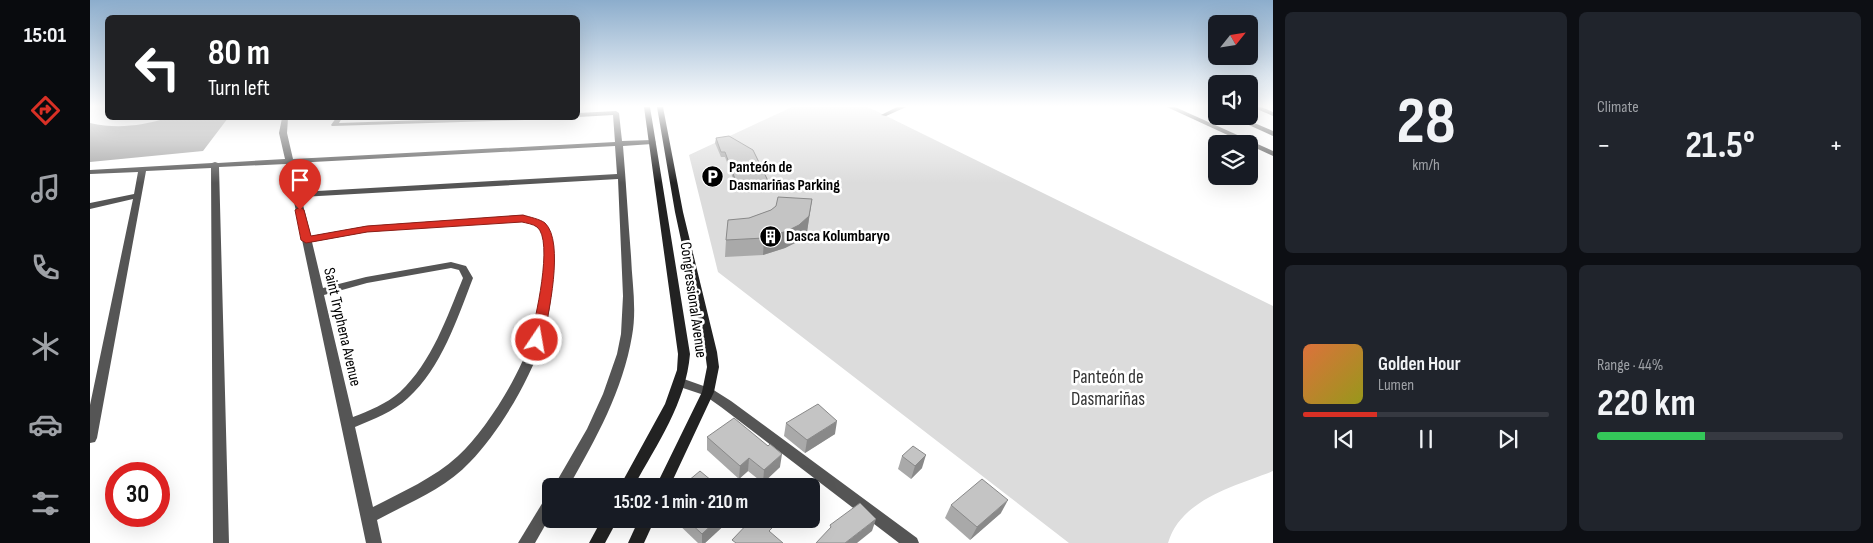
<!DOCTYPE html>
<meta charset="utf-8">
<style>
:root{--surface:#171b24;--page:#20242c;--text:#f1f3f6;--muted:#9ea1a6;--line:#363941;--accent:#d93025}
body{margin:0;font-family:"Sofia Sans Condensed",sans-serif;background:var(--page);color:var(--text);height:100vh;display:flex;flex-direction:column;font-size:19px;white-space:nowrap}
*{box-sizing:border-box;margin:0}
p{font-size:16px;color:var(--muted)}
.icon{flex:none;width:28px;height:28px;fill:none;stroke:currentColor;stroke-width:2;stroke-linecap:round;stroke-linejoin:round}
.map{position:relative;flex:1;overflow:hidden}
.sheet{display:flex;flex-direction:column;gap:12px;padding:12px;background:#0d0f14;width:600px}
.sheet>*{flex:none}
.hud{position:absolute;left:15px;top:15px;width:475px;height:105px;border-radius:8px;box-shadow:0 5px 20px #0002;background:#202124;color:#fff;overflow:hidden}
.needle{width:32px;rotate:60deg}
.fabs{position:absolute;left:1118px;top:15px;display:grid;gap:10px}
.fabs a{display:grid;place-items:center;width:50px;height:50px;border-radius:8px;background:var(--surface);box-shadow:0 5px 20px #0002;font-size:25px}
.speed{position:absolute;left:15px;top:462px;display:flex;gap:10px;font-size:25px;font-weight:700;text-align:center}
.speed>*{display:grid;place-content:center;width:65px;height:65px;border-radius:50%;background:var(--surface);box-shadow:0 5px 20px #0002;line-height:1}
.speed .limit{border:8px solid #d22;background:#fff;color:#111}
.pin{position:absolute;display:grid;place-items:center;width:42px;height:42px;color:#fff;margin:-51px -21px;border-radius:50% 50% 50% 0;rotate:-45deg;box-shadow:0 0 5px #0007}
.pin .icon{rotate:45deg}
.me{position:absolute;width:55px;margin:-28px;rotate:12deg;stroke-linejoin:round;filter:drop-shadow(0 0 4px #0008)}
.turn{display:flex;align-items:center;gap:18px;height:105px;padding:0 20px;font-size:22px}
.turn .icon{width:65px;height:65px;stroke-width:2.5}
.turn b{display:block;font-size:35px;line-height:42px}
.big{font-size:38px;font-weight:700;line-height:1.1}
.sheet .widget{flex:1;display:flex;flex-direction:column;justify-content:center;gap:8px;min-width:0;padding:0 18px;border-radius:8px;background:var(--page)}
.sheet .dial{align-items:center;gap:0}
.dial b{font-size:65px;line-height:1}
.song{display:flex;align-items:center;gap:15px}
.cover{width:60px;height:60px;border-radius:8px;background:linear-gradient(135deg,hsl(20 70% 55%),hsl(60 70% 35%))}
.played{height:5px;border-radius:2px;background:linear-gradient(90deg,var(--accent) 30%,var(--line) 30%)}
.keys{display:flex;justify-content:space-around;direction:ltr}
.heat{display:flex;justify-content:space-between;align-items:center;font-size:28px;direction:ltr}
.charge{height:8px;border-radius:4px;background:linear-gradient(90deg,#34c759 44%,var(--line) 0)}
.sheet .tiles{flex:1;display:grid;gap:12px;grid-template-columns:repeat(2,1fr)}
.trip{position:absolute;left:452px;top:478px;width:278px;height:50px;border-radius:8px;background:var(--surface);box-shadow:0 5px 20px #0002;font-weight:700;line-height:50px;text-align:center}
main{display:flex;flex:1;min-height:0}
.dock{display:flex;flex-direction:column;width:90px;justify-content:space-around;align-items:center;background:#090b0e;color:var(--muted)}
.dock .icon{width:35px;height:35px}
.dock .on{color:var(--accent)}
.dock b{font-size:22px;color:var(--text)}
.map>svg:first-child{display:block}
.green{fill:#dcdcdc}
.water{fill:#a3a3a3}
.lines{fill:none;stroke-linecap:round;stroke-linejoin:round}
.minor{fill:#555;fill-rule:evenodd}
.secondary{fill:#222;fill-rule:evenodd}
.wall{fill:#a9a9a9}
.shaded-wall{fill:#898989}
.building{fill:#c4c4c4;stroke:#898989}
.route{fill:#d93025;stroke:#8d1f18}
.labels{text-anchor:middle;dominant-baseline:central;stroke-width:5;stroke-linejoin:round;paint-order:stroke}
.poi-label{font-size:16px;font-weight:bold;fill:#000;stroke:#fff;text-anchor:start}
.street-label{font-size:16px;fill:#000;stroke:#fff}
.near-park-label{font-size:19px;fill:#333;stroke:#fff}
</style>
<main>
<nav class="dock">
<b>15:01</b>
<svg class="icon on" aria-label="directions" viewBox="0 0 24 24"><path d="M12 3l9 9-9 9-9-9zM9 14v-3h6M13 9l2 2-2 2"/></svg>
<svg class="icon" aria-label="music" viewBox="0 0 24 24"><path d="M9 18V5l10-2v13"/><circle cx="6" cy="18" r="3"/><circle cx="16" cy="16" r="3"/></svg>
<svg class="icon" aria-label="phone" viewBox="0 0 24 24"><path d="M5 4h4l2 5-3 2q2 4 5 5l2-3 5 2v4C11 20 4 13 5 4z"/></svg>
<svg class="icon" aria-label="climate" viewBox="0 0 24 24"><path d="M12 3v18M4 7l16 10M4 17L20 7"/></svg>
<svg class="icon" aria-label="car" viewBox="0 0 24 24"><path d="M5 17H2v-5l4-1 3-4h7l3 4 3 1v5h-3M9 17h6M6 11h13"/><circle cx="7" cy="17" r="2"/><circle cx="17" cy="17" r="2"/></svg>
<svg class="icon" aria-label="filters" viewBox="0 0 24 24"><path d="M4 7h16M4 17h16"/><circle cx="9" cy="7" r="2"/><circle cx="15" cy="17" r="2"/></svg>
</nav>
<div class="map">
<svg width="1183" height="543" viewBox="0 0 1183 543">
<rect width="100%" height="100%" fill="#fff"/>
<path class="green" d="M702,107H778L1183,306V471C1145,486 1091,499 1078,543H979L628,272L599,155Z"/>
<path class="water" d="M77,118H138L113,151L0,162V123C27,129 51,126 77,118Z"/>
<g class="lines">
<g class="minor">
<polygon points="807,107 816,107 796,116 791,115"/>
<polygon points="1077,107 1085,107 1183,151 1183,156"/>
<polygon points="1117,107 1126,108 1126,112"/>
<polygon points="1162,107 1171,107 1183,112 1183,116"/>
<path d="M526,111L529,113L532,141L562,140L566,142L562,144L533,146C536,182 538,219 541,256C542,283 547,309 542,336C533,390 506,439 479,486H464L497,429L513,394L527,354L531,334L533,296L528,179L211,197L221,236L277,226L433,215C467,224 465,244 463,275C462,296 459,318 453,338C441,379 409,432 380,462C355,489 318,503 287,520L292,543H276L196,164L129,167L139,543H123L121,168L56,171L7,438L5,442L0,443V405L43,199L0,209V203L44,194L48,172L0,174V170L122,163L125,162L128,163L195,159L189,133L192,118H198L197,133L203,159L525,142L523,115L488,117V113ZM525,146L527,174L210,192L204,163ZM432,221C438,223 445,224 449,229C457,239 454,262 453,274C451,295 448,317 442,337C430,375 397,429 368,456C344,478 312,492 283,507L265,427C284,419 303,412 318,398C352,367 367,319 383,278L376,266L361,262L276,277L233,288L222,242L277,232ZM361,268L369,270L373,278C357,317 342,362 310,392C296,404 279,411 263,417L234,295L277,283Z"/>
<polygon points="1139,116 1148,116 1183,131 1183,136"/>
<polygon points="246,118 252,118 249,123 393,118 438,118 435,120 242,126 241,125"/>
<polygon points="591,378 622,389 641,401 827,538 829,543 809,543 631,407 614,395 587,386 585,383 587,380"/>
<polygon points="461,495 461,515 445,543 428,543 456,497"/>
</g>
<g class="secondary">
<path d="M554,107H560L600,354C596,403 567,444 544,486H530L575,404L587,370L588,354Z"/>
<polygon points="567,107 573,107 593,212 627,352 629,367 624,392 580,486 566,486 612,392 617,367 615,352 585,212"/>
<polygon points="512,519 528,519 515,543 499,543"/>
<polygon points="549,519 565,519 554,543 538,543"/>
</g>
</g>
<g class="wall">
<polygon points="626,138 680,185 680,190 648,192 635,157 631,157 625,143"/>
<polygon points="722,199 717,232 707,242 695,248 673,255 635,257 636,240 659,218 681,210 686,206"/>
<polygon points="696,423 745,434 715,453 694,436"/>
<polygon points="617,437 690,467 673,483 658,471 649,479 617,450"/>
<polygon points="812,456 832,468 821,479 808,469"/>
<polygon points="861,505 911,513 880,540 855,518"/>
<polygon points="583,519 641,519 615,543 608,543"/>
</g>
<g class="shaded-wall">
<polygon points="722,199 717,232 707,242 695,248 673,255 674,238"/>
<polygon points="747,421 745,434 715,453 717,440"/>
<polygon points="692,454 690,467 673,483 674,470"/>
<polygon points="836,455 832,468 821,479 825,466"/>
<polygon points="659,458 658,471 649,479 650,466"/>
<polygon points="918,500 911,513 880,540 887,527"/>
<polygon points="628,519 641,519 615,543 612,543 612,534"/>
<polygon points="786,519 782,531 767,543 755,543"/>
</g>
<g class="building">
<polygon points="639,136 663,150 680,185 648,187 635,152 631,152 626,138"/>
<polygon points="688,197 722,199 719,216 709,225 697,231 674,238 636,240 638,220 659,218 681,210 686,206"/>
<polygon points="728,404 747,421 717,440 696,423"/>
<polygon points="644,418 678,446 680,444 692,454 674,470 659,458 650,466 617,437"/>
<polygon points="823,446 836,455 825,466 812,456"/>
<polygon points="610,471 628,486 592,486"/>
<polygon points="892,479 918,500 887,527 861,505"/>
<polygon points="770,503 786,519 755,543 726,543 741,527 740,525"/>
<polygon points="596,519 628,519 612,534"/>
<polygon points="662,519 670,519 682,528 679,531 693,543 646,543 642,540"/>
</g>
<linearGradient id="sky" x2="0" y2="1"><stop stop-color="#8cadcc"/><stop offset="0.58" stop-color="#fff"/><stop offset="1" stop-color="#fff" stop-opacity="0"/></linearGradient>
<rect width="1183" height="183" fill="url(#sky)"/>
<path class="route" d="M210,207L214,210L221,236L277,226L433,215C439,217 450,219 455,223C475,242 458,316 453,340L447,345L440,340C445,321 464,240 447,227C443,224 436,223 432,222L277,232L216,243L211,240L205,210Z"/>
<defs>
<symbol id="parking-disc" viewBox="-11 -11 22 22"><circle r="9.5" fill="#000" stroke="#fff"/><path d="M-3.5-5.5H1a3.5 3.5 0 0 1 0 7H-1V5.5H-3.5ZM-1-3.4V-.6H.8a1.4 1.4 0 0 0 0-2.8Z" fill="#fff"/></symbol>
<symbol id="building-disc" viewBox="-11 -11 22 22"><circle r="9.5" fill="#000" stroke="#fff"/><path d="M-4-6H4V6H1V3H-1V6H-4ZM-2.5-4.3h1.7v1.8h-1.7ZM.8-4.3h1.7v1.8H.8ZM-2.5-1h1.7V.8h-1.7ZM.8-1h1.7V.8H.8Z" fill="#fff"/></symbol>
</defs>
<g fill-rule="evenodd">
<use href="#parking-disc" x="610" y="164" width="25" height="25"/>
<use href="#building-disc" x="668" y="224" width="25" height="25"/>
</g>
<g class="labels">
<g class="poi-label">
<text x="639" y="167">Panteón de<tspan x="639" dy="18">Dasmariñas Parking</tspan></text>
<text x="696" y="236">Dasca Kolumbaryo</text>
</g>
<g class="street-label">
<text transform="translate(603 300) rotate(82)">Congressional Avenue</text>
<text transform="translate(252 327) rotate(77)">Saint Tryphena Avenue</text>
</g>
<g class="near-park-label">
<text x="1018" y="377">Panteón de<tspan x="1018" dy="22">Dasmariñas</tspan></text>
</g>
</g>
</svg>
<div class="fabs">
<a><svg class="needle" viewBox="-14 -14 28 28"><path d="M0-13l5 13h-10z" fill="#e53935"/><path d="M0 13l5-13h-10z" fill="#9ea1a6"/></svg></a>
<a><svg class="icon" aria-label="sound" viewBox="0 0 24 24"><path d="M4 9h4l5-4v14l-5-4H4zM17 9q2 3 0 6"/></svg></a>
<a><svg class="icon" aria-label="layers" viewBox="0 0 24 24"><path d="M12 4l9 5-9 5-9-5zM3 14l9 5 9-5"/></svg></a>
</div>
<div class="speed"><div class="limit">30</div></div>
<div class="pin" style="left:210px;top:210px;background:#d93025"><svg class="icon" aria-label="arrive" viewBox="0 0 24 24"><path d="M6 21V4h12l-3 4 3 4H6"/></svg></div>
<svg class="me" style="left:447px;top:340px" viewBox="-20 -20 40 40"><circle r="17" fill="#d93025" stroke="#fff" stroke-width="3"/><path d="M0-11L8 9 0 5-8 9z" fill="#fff"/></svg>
<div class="trip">15:02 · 1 min · 210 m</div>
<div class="hud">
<div class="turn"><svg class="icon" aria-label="left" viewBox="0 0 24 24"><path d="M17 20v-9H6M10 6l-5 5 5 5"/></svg><div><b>80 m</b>Turn left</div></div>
</div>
</div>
<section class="sheet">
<div class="tiles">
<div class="widget dial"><b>28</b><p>km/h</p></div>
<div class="widget"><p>Climate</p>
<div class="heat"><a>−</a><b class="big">21.5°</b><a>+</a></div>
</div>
<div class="widget">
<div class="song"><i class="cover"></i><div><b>Golden Hour</b><p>Lumen</p></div></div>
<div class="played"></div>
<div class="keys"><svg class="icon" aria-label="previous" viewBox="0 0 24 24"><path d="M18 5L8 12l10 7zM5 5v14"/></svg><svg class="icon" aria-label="pause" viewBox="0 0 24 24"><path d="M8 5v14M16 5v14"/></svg><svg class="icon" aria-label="next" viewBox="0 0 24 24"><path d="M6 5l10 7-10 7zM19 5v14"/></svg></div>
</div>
<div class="widget"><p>Range · 44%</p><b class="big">220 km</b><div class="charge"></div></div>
</div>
</section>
</main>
